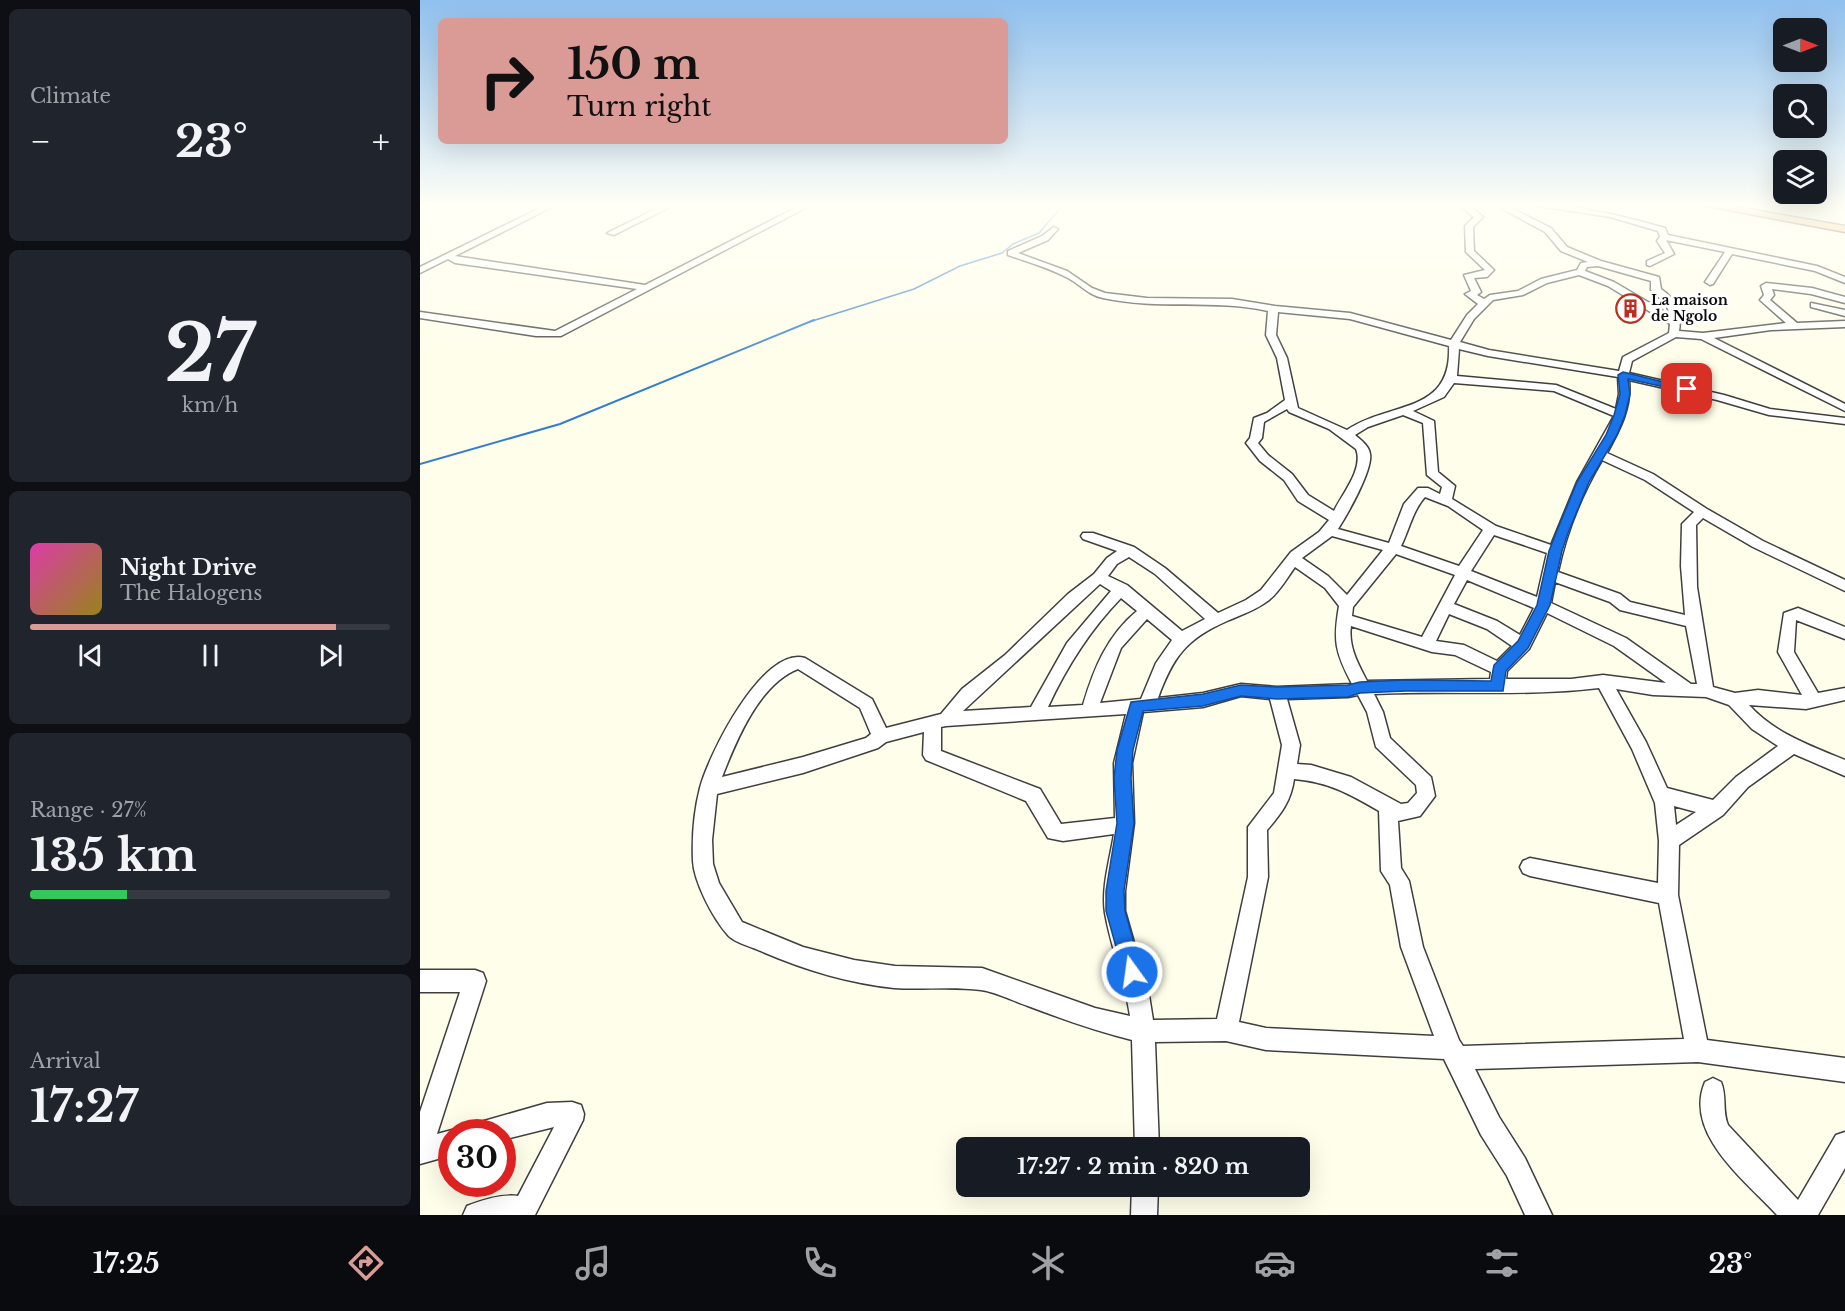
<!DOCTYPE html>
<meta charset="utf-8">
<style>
:root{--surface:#171b24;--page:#20242c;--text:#f1f3f6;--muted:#9ea1a6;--line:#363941;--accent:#da9a96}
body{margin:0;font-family:"Libre Baskerville",serif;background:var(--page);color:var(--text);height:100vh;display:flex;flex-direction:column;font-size:22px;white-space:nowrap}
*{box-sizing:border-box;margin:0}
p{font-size:20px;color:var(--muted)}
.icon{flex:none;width:33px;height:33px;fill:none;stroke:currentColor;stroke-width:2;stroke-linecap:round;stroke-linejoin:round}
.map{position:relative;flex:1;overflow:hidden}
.drawer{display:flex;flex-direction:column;gap:9px;padding:9px;background:#0d0f14;width:420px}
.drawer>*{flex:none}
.guide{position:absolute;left:18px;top:18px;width:570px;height:126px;border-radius:9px;box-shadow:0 6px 24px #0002;background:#da9a96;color:#111;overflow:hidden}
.needle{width:39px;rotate:90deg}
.controls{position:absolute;left:1353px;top:18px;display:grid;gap:12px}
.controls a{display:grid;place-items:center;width:54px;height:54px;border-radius:9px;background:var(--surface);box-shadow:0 6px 24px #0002;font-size:30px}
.speed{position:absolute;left:18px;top:1119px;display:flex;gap:12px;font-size:30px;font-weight:700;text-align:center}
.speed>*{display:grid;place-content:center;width:78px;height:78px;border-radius:50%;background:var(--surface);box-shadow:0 6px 24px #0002;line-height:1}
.speed .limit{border:9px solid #d22;background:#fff;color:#111}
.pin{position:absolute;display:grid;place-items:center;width:51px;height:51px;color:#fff;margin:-26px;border-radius:12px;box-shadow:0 3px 9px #0006}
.me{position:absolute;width:66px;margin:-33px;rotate:346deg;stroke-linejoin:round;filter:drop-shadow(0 0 4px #0008)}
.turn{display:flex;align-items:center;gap:21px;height:126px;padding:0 30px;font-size:27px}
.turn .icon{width:78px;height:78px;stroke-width:2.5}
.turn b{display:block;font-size:42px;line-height:51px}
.big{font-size:45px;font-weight:800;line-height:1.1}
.drawer .card{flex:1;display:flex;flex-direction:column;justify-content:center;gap:9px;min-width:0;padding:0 21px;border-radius:9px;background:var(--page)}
.drawer .dial{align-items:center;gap:0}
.dial b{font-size:78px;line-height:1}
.song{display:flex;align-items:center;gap:18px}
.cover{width:72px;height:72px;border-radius:9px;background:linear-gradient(135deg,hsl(320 70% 55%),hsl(50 70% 35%))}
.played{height:6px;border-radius:3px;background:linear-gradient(90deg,var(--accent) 85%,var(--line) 85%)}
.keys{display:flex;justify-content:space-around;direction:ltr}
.heat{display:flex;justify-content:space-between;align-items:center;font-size:33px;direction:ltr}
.charge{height:9px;border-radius:4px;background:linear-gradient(90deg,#34c759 27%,var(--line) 0)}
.trip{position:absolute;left:536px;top:1137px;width:354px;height:60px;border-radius:9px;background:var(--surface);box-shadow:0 6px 24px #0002;font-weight:800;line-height:60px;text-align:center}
.tabs{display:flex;height:96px;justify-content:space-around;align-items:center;background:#090b0e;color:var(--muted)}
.tabs .icon{width:42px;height:42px}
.tabs .current{color:var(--accent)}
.tabs b{font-size:27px;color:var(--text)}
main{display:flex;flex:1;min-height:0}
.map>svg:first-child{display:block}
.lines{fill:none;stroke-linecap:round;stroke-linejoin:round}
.stream-far1{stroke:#327dd1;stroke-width:1.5}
.stream{stroke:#327dd1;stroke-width:2}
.minor-casing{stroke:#3f3f3f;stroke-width:3}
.highway-casing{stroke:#1d1d1d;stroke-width:3}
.minor{fill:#fff;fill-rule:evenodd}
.highway{fill:#f9b24e;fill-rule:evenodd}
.route{fill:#1a73e8;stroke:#114b97;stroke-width:1.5}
.labels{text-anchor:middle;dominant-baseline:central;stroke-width:6;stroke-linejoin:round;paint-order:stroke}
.far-poi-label{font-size:14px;font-weight:bold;fill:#0c0c0c;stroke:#fff;text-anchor:start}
</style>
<main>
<section class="drawer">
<div class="card"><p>Climate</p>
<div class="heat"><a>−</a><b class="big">23°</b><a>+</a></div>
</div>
<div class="card dial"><b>27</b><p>km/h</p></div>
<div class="card">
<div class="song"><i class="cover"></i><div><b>Night Drive</b><p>The Halogens</p></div></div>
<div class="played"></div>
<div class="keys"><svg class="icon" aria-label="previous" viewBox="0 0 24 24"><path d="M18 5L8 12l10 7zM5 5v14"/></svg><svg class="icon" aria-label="pause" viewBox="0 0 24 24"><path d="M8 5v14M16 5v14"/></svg><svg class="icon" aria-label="next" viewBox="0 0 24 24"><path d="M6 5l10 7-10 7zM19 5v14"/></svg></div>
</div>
<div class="card"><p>Range · 27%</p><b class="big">135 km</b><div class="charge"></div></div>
<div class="card"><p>Arrival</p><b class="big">17:27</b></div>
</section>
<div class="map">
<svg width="1425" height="1215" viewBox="0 0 1425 1215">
<rect width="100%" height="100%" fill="#fffeea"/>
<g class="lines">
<polyline class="stream-far1" points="389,322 494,289 540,266 582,253 593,244 619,233 644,204"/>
<polyline class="stream" points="0,464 140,424 394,320"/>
<defs>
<g id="minor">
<polygon points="128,204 138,204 35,256 225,285 383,204 393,204 141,336 116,336 0,318 0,312 135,331 217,289 35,263 28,259 0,273 0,267"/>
<polygon points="246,204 256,204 194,235 187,233"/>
<path d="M1043,204H1052L1050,206L1063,217L1053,227L1054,251L1074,270L1067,277L1054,278L1061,292L1057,295L1064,299L1070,295L1098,291L1121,279L1157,270L1161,263L1168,262L1141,251L1125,232L1073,204H1083L1131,228L1147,247L1181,261L1239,277L1241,289C1256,299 1262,314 1259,331L1283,333L1366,323L1340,300L1344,295L1341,286L1346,283L1392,288L1425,297V303L1391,294L1352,289L1354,295L1350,300L1377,323L1425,321V327L1351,330L1294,338L1425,404V411L1281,339L1256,337L1212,361L1209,373L1304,395L1350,409L1425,418V424L1349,415L1297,400L1209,380C1212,407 1200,429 1187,453L1233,474L1287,509L1343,541L1425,580V591L1333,547L1283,518L1276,525L1277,587L1293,687L1315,693L1338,690L1382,695L1358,652L1364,613L1378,608L1425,627V639L1376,620L1374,652L1398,693L1425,688V700L1386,709L1329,705C1354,733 1391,746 1425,760V776L1374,754L1328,787L1303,815L1259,845L1258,895L1287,1040L1425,1058V1082L1278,1062L1055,1069L1079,1117L1105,1158L1132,1215H1105L1087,1176L1061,1135L1024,1059L846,1050L806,1041L735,1042L739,1148H715L712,1040C676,1031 642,1019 608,1006C593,1001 576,992 561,990C532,986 503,990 474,988C428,983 385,970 343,952C333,947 314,943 307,934C293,918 274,882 273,861C272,837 274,811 280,788C288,756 343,645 385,658L452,699L466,728L521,714L542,689L585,655L648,594L674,574L687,558L697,551L663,539L661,536L663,533H673L714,547L745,568L798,613L826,600L841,590L871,552L899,532L909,520L878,501L864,480L840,461L826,443L830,438L834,418L847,413L865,400L857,358L846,335L848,311C794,299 738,310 683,298C668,295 661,285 648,278C629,268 608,262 588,255V251L622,236L634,227L638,229L628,240L598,253L647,271L672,288L685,293L727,298L812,299L855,306L930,313L1031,340L1047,315L1058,304L1045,294L1051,291L1044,275L1065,270L1046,252L1045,226L1054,217L1042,208ZM1178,266L1231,281V290L1246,304L1250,315L1194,282L1165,271L1167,267ZM1159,275L1188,286L1250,324L1249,333L1203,357L1199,371L1069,350L1040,342L1054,319L1073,300L1103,295L1127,283ZM858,312L930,319L1029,346C1032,415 970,401 927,430L878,408L867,358L856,335ZM1039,349L1068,356L1198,377L1199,394L1196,409L1136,385L1037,376ZM1034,383L1134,391L1194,416L1157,482L1131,545L1076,526L1032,499L1035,486L1018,472L1014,421L993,411L1024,397ZM867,409L869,412L909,429L936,449C944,469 922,494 914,511L888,495L872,474L848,455L838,443L842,438L844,422ZM983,415L1003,423L1007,475L1022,487L1020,494L1008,488H998L984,504L969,543L918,529C927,515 953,470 950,454C949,446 941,440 935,435L948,427ZM1182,460L1225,480L1274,512L1262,524L1261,566L1265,615L1210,602L1200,594L1138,572C1146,533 1162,494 1182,460ZM1005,497L1028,506L1063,530L1039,566L981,546C989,530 993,510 1005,497ZM1074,535L1127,553L1117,597L1051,571ZM912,536L963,550L927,595L908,576L882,558ZM976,554L1035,575L1002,637L932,616L933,607ZM709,557L735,574L785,619L762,631L707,585L688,576L697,564ZM875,567L905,588L919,606C913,641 915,652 932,684L857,687L821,684L783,693L738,698C753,657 766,639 807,621C821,615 836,610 849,600C860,591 867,578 875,567ZM1047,580L1114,608L1100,635L1077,621L1034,604ZM1135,582L1190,602L1200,610L1266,626L1277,684H1271L1206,638L1131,603ZM680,584L691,591L647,643L611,707L543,711ZM701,598L717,611C687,636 674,668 663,705L628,707C647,666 670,630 701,598ZM1127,613L1194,646L1246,683L1183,675L1151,679H1086L1087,671L1109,649ZM1029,614L1067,629L1092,646L1077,661L1044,645L1016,641ZM727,619L752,640L736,663L721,699L680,703L701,648ZM931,626L1012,652L1035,655L1071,672L1070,679L947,681C938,664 928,646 931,626ZM378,669L440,708L451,734L446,738L383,757L302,777C316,741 339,684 378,669ZM1179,688L1212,749L1235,803L1239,841L1238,883L1110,858L1103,861L1100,867L1103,873L1110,876L1239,903L1264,1039L1043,1046L1039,1040L1003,947L989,881L981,868L978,821L1000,816L1015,796L1011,777L970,738L963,712L954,694C1029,690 1104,697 1179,688ZM1196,689L1233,695L1286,697L1309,705L1332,729L1358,746L1316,777L1293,800L1247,788L1226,742ZM938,695L947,712L956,747L996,785L997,793L988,803L981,804L931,777L891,765L877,764L880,745L867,699L928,697ZM821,696L850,699L862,745L854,793L828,827V877L797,1019L733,1020L729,995L705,911V891L714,823L712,763L723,712L783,707ZM706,714L694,763L695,818L641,824L620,789L521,751V727L526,726ZM504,732L503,755L506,760L606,801L628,838L643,841L694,834C690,859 681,888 685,913C691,948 705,981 710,1016L675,1008L562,968L475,966L434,960L383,947L322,922L299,883L293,864L292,840L297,794L383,773L458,748L466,742ZM874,779C909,782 930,794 959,811L961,871L970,885L981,947L1014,1036L846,1028L819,1022L848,877L847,830C861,814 871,801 874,779ZM1254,806L1276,812L1256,825Z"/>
<path d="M1106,204C1154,204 1199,215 1245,228L1248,235L1397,266L1425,277V283L1395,271L1312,254L1293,284L1290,285L1285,282L1305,252L1246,240L1254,254L1230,266L1227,265V261L1245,253L1237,241L1240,237L1238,231L1190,217Z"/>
<polygon points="1391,303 1425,310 1425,316 1391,307"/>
<polygon points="0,970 55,970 63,973 66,981 17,1134 32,1130 39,1132 32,1132 32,1155 0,1164 0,1112 40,992 0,992"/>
<path d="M1293,1078L1301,1082C1307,1096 1302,1111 1308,1125L1378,1200L1416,1135L1425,1132V1168L1398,1215H1357C1326,1181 1263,1134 1285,1082Z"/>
<path d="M152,1102L161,1105L164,1114L163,1120L115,1215H43L47,1206C62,1200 81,1194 98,1196L134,1127L82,1140V1132H54L57,1123L127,1103Z"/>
<polygon points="712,1186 738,1186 737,1215 711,1215"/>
</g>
<polygon id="highway" points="1276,204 1300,204 1425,226 1425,232"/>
</defs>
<use href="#minor" class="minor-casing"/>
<use href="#highway" class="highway-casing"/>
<use href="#minor" class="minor"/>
<use href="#highway" class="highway"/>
</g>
<linearGradient id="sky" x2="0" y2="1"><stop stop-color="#90c0ee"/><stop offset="0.55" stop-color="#fffff6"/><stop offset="1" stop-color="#fffff6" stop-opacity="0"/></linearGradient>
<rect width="1425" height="374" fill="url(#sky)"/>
<polygon class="route" points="1203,372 1272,389 1267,392 1208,379 1210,394 1205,415 1197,435 1169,482 1148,533 1142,551 1130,605 1108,648 1086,671 1083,691 986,691 940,693 928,697 857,699 821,696 783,706 723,711 713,750 711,778 714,823 704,891 705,911 722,972 719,979 712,982 705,979 686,911 686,891 697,823 694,778 697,750 711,702 783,694 821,685 857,687 928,685 940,682 986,680 1071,681 1074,665 1098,641 1117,605 1129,551 1136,533 1157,482 1186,435 1194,415 1200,394 1198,375"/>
<defs>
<symbol id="building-ring" viewBox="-11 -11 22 22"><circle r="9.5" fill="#fff" stroke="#bf2d20" stroke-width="1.5"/><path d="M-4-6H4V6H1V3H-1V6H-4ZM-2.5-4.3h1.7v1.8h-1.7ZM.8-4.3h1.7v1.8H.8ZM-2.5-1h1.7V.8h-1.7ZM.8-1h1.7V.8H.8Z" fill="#bf2d20"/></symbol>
</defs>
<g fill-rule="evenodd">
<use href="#building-ring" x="1194" y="292" width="33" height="33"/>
</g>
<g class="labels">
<g class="far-poi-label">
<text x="1231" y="300">La maison<tspan x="1231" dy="16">de Ngolo</tspan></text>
</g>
</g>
</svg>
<div class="controls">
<a><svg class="needle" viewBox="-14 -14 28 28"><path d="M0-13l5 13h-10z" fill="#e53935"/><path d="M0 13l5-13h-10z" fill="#9ea1a6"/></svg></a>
<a><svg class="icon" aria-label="search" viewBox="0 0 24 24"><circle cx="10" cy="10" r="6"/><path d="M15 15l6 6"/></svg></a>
<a><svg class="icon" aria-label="layers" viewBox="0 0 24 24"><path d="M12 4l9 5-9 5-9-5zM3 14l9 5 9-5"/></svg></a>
</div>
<div class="speed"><div class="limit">30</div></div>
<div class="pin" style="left:1267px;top:389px;background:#d93025"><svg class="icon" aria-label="arrive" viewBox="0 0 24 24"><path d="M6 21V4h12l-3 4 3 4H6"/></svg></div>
<svg class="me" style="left:712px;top:972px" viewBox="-20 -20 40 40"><circle r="17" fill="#1a73e8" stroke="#fff" stroke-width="3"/><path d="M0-11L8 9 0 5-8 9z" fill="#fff"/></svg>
<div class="trip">17:27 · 2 min · 820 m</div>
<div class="guide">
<div class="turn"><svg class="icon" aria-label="right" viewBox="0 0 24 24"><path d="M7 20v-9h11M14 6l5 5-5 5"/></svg><div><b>150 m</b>Turn right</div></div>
</div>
</div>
</main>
<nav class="tabs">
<b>17:25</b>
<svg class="icon current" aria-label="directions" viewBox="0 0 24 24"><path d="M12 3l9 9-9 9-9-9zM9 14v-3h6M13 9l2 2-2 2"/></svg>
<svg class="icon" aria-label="music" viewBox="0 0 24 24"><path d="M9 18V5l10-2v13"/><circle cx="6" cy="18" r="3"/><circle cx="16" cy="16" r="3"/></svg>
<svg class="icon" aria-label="phone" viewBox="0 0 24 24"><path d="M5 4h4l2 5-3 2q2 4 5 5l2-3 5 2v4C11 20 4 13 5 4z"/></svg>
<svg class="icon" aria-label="climate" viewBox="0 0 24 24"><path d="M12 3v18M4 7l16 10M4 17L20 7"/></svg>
<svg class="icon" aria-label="car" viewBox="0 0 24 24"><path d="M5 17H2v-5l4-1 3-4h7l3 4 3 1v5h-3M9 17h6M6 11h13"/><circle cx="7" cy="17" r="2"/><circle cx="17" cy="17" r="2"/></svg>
<svg class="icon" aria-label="filters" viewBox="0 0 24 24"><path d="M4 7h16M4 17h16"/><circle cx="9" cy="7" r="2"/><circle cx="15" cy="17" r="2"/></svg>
<b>23°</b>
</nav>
